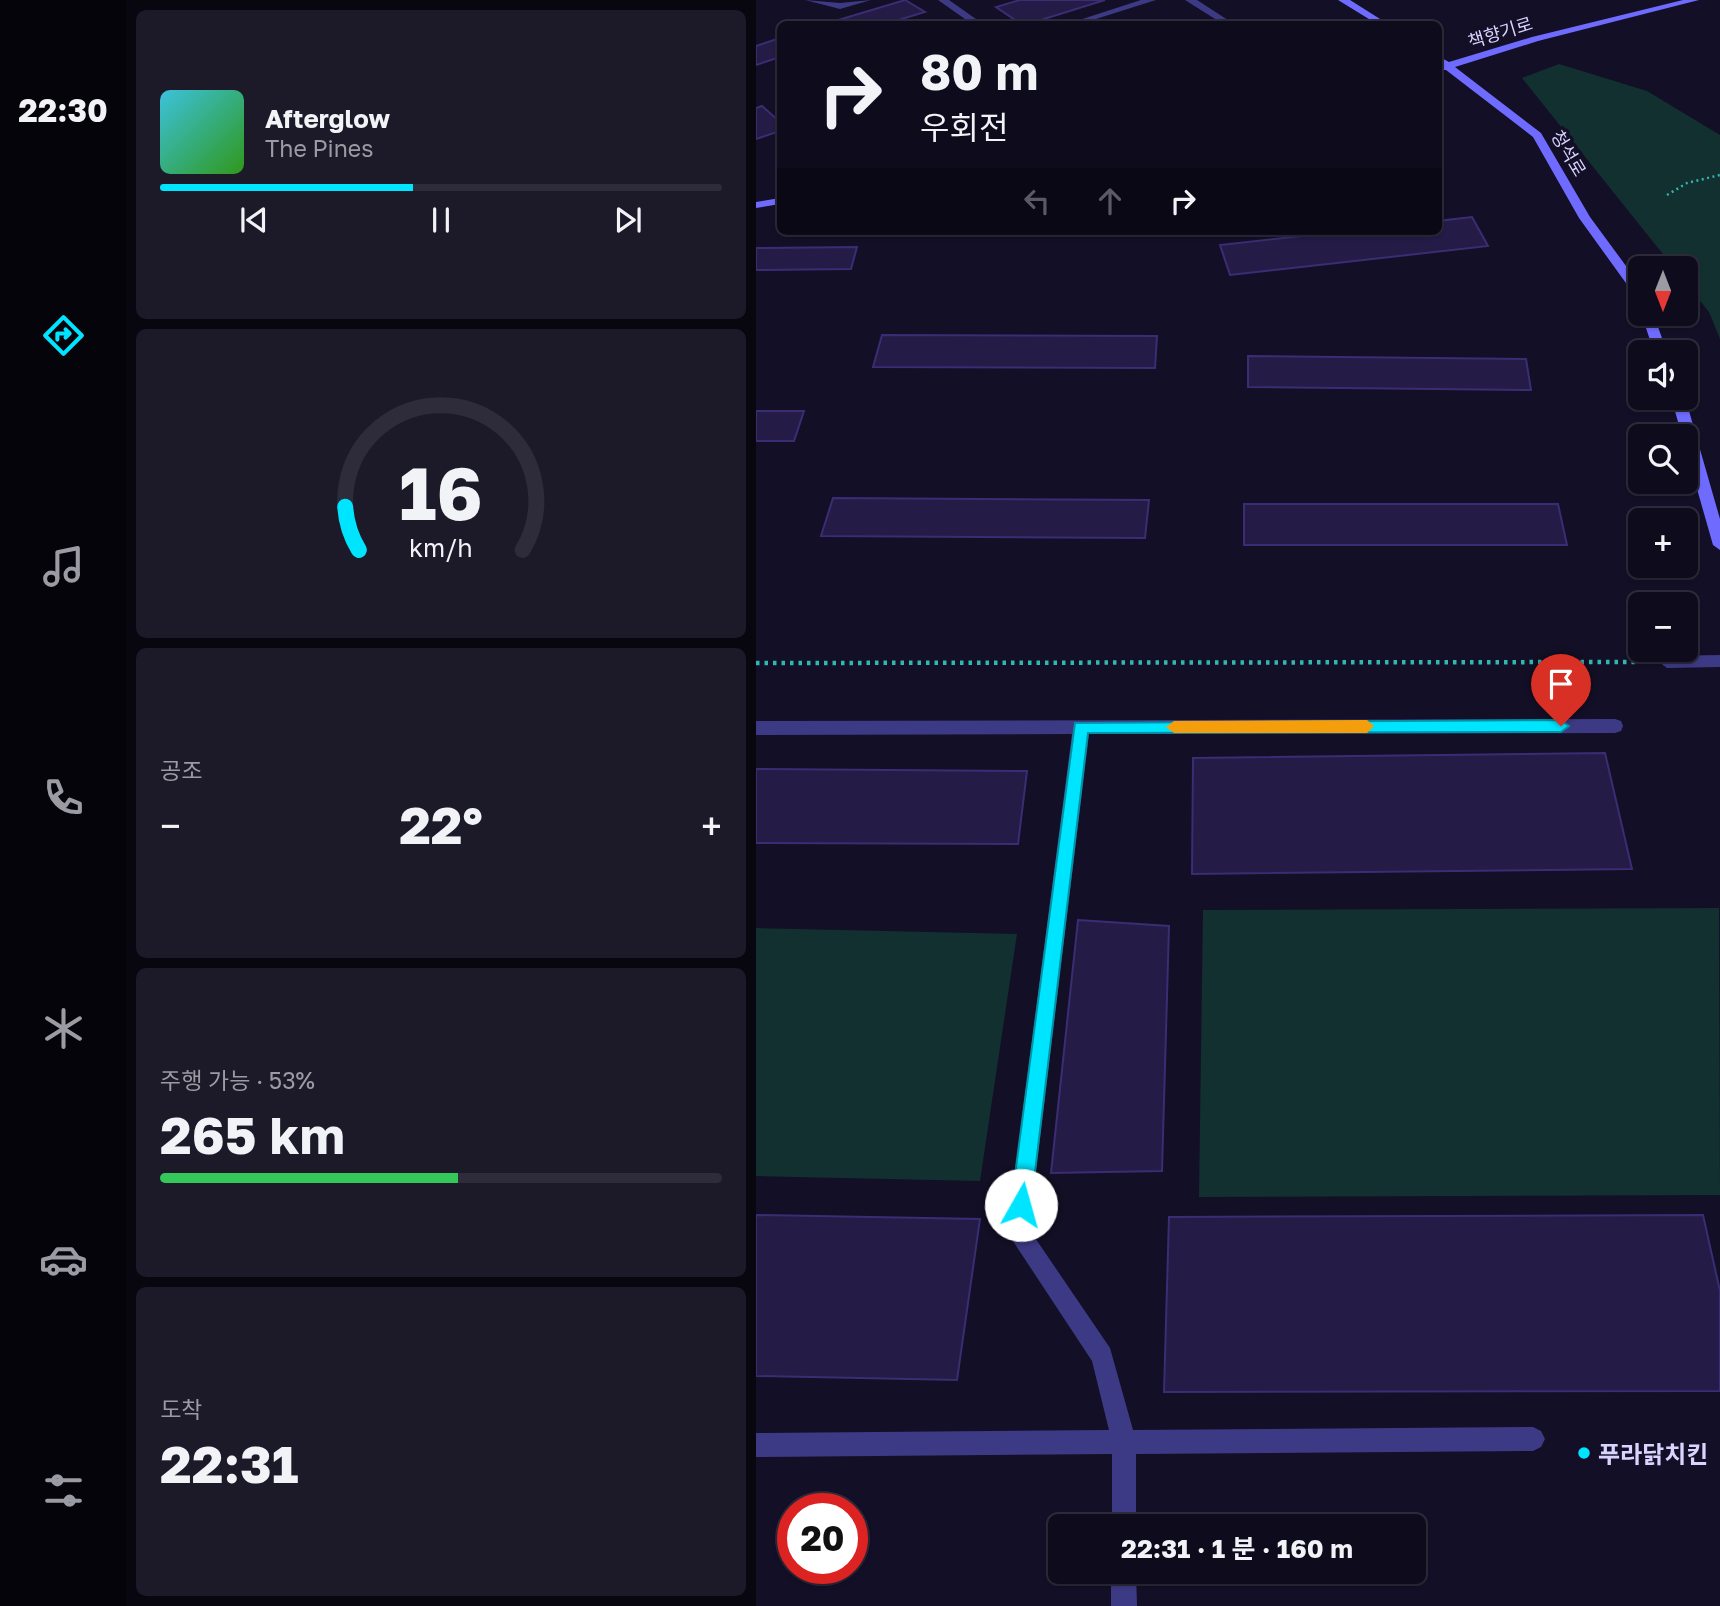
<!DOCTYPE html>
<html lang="ko">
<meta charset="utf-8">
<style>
:root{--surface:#0e0b1c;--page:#1c1929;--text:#f1f3f6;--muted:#9b9ba3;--line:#2e2b3b;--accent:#00e5ff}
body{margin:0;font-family:"Golos Text","Noto Sans KR",sans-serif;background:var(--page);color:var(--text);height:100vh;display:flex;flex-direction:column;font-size:26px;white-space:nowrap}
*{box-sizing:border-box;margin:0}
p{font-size:23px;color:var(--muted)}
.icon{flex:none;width:38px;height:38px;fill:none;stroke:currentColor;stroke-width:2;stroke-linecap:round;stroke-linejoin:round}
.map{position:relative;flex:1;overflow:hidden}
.side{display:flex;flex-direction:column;gap:10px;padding:10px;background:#08060f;width:630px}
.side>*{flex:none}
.top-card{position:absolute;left:21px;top:21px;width:665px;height:214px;border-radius:10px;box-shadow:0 2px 5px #0004,0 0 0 2px var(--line);background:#0e0b1c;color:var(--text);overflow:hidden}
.needle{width:46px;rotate:180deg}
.controls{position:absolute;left:872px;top:256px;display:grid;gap:14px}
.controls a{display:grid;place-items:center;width:70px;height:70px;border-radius:10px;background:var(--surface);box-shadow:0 2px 5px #0004,0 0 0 2px var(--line);font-size:35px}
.speed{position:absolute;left:21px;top:1493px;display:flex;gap:14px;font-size:35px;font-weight:700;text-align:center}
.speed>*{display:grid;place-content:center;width:91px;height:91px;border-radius:50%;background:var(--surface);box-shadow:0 2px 5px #0004,0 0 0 2px var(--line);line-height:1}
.speed .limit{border:10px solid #d22;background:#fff;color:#111}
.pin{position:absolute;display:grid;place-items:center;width:60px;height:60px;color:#fff;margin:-72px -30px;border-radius:50% 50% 50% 0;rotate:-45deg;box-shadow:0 0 7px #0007}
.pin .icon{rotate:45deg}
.me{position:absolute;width:77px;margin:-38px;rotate:7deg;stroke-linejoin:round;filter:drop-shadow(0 0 5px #0008)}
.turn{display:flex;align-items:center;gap:24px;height:147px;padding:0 28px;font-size:32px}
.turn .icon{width:91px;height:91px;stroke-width:2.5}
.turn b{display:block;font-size:49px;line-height:60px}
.lanes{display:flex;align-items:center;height:66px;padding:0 28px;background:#0003;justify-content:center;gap:35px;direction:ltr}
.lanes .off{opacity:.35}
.big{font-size:52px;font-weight:700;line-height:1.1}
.side .tile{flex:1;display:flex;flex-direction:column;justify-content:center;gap:10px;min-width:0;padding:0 24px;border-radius:10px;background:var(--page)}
.side .dial{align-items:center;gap:0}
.dial svg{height:182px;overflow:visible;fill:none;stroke:var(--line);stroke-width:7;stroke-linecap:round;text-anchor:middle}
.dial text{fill:var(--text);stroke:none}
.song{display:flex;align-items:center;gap:21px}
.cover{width:84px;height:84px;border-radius:10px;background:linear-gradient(135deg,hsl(190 70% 55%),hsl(110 70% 35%))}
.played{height:7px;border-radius:4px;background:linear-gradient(90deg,var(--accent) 45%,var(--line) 45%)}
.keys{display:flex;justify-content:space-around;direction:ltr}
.heat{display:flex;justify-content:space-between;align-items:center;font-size:38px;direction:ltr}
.charge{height:10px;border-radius:5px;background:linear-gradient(90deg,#34c759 53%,var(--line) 0)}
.trip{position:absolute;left:292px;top:1514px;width:378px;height:70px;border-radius:10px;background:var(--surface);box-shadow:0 2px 5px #0004,0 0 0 2px var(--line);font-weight:700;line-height:70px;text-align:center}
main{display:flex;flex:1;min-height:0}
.dock{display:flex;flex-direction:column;width:126px;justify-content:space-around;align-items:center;background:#06040b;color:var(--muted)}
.dock .icon{width:49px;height:49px}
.dock .selected{color:var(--accent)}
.dock b{font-size:32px;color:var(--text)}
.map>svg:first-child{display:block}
.green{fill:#12302f}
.building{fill:#241b47;stroke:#3b2d73;stroke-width:2}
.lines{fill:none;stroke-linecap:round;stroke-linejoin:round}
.path-far1{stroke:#2fb8b0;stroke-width:2.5;stroke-dasharray:2 3.5;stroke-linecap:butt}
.path{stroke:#2fb8b0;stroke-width:4.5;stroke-dasharray:3.5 5;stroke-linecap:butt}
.lane{fill:#3d3a85;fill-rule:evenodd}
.street{fill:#3d3a85;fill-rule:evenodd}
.secondary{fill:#6f6bff;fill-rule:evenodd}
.route{fill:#00e5ff;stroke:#0095a6;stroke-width:2}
.slow{fill:#f59e0b}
.poi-dot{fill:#00e5ff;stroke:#130f26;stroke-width:2.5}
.labels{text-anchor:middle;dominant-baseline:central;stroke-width:7;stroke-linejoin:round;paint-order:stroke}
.far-street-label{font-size:18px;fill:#d9d4ff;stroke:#130f26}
.near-poi-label{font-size:24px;font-weight:bold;fill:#d9d4ff;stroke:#130f26;text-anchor:start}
</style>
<main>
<nav class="dock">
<b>22:30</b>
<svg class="icon selected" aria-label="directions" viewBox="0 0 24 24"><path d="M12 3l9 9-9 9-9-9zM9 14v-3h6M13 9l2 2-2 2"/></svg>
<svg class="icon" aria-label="music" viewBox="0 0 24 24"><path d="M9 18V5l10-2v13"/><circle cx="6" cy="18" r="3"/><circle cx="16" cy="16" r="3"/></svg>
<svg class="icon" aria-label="phone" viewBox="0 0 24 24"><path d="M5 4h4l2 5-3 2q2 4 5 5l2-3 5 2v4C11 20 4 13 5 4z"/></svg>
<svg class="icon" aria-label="climate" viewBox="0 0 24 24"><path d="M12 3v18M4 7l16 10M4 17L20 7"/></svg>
<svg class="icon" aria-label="car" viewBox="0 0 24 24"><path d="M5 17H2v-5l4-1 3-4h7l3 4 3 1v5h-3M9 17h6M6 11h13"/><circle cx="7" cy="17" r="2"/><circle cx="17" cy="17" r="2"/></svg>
<svg class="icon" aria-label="filters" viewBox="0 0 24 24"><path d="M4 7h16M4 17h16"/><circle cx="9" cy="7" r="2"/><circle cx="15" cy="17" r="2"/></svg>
</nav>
<section class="side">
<div class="tile">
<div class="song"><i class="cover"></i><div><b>Afterglow</b><p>The Pines</p></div></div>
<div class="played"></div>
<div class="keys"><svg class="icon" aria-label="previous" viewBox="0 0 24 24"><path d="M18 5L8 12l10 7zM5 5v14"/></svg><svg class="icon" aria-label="pause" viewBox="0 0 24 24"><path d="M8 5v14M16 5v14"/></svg><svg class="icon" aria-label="next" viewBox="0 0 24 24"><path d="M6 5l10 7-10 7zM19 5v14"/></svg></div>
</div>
<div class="tile dial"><svg viewBox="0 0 100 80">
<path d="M14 69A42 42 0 1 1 86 69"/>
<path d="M14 69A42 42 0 0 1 8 50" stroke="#00e5ff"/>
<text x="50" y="56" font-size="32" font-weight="700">16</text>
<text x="50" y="72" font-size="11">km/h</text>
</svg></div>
<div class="tile"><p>공조</p>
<div class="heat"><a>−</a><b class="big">22°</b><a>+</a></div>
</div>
<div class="tile"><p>주행 가능 · 53%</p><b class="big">265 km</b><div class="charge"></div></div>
<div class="tile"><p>도착</p><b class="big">22:31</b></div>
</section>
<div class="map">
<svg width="964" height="1606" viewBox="0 0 964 1606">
<rect width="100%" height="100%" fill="#130f26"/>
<g class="green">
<polygon points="803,64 891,91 964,135 964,339 953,312 929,282 929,268 918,268 766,78"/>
<polygon points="963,908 964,1195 443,1197 447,910"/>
<polygon points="0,928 261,934 224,1181 0,1176"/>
</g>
<g class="building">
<polygon points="149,0 169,12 129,24 69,24"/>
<polygon points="264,0 349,0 272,24 265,24 240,7"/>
<polygon points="24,38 24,57 0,65 0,46"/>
<polygon points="6,106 24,122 24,131 0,139 0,108"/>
<polygon points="716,217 732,246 474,275 464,245 591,231 682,231 682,221"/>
<polygon points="101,247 95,269 0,270 0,248"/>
<polygon points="126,335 401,336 399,368 117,367"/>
<polygon points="492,356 770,359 775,390 492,387"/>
<polygon points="0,411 48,411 38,441 0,441"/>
<polygon points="77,498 393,500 389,538 65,536"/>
<polygon points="488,504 802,504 811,545 488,545"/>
<polygon points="849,753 876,869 436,874 437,758"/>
<polygon points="0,769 271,771 262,844 0,843"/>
<polygon points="322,920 413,926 406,1171 295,1173"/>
<polygon points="0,1215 224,1219 201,1380 0,1376"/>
<polygon points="947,1215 964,1291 964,1391 408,1392 413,1217"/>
</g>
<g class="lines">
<polyline class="path-far1" points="911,195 931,183 964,175"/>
<polyline class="path" points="0,663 882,662"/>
<g class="lane">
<polygon points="49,0 84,3 115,0 84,9"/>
<polygon points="182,0 193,0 227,24 216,24"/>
<polygon points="385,0 400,0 324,24 311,24"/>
<polygon points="429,0 441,0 478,24 467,24"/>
<polygon points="859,719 865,721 867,726 865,731 859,733 333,734 273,1229 354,1348 377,1430 777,1427 785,1431 789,1439 785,1447 777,1451 380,1454 380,1526 356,1526 356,1454 0,1457 0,1433 353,1430 336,1361 251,1232 316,734 0,735 0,721"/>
<polygon points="355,1572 380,1572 381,1606 355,1606"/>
</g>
<polygon class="street" points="964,655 964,667 911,668 903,662 911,656"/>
<g class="secondary">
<polygon points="582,0 594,0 632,24 621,24"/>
<polygon points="927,0 943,0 782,41 699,67 785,133 834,217 884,285 884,298 880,297 823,218 777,137 690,70 682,70 682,56 693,62 776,37"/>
<polygon points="24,198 24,204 0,208 0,202"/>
<polygon points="885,313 897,313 911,352 898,352"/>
<polygon points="915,397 929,397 964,519 964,550 957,545 929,447 929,436 926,436"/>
</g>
</g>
<polygon class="route" points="805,720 813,726 805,732 332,733 275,1205 272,1212 265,1215 258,1212 255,1205 319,723"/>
<polygon class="slow" points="611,720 618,726 611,733 418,733 410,727 418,721"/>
<circle class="poi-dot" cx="828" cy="1453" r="7"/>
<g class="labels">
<g class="far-street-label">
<text transform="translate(744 32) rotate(-17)">책향기로</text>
<text transform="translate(813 153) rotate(59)">청석로</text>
</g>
<g class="near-poi-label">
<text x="842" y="1453">푸라닭치킨</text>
</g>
</g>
</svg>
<div class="controls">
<a><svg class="needle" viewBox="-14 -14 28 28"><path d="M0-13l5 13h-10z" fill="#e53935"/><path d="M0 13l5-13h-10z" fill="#9b9ba3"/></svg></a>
<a><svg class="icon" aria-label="sound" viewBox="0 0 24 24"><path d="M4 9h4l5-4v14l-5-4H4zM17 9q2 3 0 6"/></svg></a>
<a><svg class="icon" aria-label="search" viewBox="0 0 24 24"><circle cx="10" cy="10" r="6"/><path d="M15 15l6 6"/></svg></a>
<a>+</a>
<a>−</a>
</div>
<div class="speed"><div class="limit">20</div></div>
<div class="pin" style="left:805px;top:726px;background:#d93025"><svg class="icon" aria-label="arrive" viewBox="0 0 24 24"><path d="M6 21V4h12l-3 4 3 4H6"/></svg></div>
<svg class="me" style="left:265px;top:1205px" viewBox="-20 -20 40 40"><circle r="19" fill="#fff"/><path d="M0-13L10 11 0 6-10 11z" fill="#00e5ff"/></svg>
<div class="trip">22:31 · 1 분 · 160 m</div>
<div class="top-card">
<div class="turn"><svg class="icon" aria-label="right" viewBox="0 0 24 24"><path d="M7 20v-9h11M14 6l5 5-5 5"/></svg><div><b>80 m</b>우회전</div></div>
<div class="lanes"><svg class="icon off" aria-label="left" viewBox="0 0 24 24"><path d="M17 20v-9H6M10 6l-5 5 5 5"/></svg><svg class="icon off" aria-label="ahead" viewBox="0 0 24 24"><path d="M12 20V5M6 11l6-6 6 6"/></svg><svg class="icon" aria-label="right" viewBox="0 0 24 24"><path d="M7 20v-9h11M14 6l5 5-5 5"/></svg></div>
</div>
</div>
</main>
